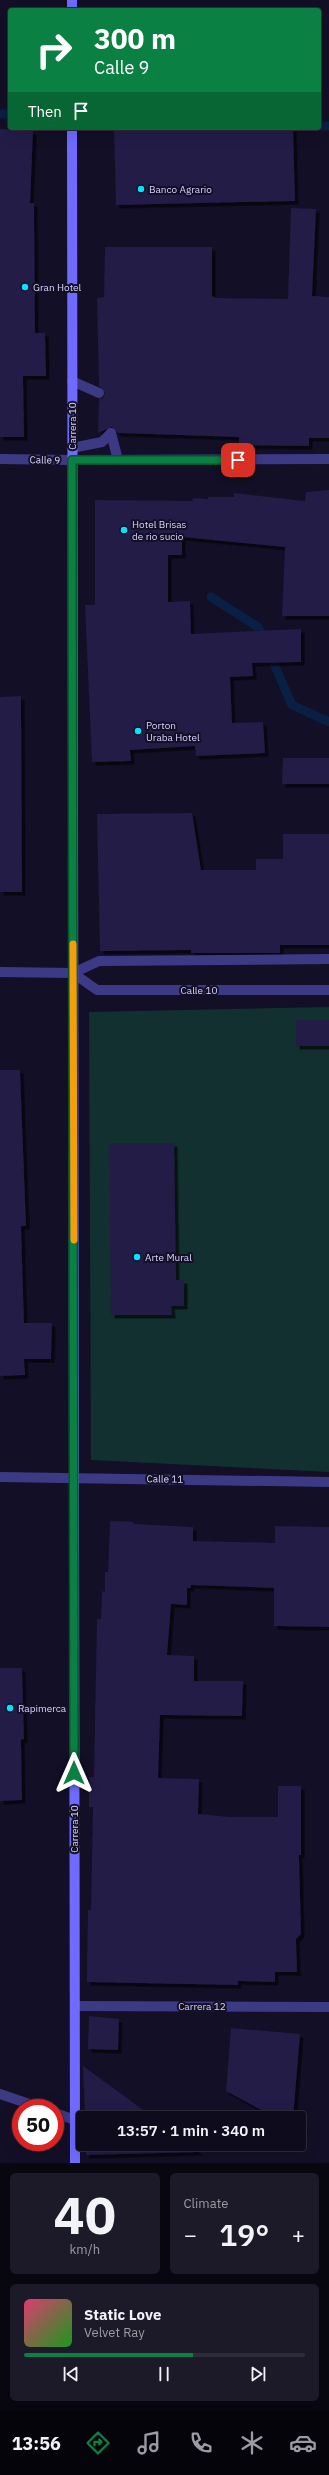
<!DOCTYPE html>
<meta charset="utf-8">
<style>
:root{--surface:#0e0b1c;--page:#1c1929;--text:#f1f3f6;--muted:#9b9ba3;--line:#2e2b3b;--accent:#0b8043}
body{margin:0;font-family:"IBM Plex Sans",sans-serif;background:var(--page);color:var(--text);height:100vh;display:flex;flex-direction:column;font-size:15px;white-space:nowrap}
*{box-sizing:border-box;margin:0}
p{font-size:13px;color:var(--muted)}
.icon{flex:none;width:22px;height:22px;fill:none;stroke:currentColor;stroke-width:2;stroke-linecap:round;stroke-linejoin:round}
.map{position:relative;height:2163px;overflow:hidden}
.drawer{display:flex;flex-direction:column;gap:10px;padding:10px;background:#08060f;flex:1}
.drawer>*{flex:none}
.top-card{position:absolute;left:8px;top:8px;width:313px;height:122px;border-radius:4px;box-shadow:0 4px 16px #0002,0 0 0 1px var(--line);background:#0b8043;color:#fff;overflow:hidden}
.speed{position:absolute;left:12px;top:2099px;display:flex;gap:8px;font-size:20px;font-weight:700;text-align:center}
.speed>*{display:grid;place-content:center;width:52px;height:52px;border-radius:50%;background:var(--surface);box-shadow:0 4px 16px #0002,0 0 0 1px var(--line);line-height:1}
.speed .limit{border:6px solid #d22;background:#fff;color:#111}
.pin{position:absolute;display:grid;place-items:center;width:34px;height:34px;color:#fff;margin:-17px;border-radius:8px;box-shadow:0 2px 6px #0006}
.me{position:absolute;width:44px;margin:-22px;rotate:0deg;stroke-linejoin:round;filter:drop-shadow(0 0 3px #0008)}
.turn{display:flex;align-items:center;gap:14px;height:84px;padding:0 20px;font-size:18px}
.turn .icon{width:52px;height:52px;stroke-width:2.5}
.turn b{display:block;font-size:28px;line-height:34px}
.then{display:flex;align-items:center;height:38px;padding:0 20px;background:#0003;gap:8px;font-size:15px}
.big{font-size:30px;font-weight:600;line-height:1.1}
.drawer .tile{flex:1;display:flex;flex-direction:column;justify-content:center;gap:6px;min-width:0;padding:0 14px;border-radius:6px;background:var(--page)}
.drawer .dial{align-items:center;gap:0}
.dial b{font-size:52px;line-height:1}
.song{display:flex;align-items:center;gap:12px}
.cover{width:48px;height:48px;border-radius:6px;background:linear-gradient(135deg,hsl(340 70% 55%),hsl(120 70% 35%))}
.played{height:4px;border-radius:2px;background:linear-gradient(90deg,var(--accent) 60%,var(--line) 60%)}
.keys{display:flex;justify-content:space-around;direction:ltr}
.heat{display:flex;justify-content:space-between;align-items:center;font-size:22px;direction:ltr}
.drawer .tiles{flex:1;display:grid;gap:10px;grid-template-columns:1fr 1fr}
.tile:last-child{grid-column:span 2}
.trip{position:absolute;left:76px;top:2111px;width:230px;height:40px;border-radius:4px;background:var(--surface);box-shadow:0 4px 16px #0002,0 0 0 1px var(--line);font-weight:600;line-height:40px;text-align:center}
.menu{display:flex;height:64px;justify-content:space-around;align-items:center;background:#06040b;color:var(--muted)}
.menu .icon{width:28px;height:28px}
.menu .on{color:var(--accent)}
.menu b{font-size:18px;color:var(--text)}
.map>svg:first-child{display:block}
.green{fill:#12302f}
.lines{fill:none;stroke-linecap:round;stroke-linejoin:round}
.stream{stroke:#0a1f44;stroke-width:9}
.building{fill:#241b47;filter:url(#shadow)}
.service{stroke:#3d3a85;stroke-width:10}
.minor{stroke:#3d3a85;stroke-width:10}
.secondary{stroke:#6f6bff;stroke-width:10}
.route-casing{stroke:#07532c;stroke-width:10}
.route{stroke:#0b8043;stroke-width:7}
.slow{stroke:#f59e0b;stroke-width:7}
.poi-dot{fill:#00e5ff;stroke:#130f26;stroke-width:1.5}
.labels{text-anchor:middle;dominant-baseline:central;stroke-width:4;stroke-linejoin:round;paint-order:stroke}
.poi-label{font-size:10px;fill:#d9d4ff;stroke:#130f26;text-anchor:start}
.street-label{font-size:10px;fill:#d9d4ff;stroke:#130f26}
</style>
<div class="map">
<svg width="329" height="2163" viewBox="0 0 329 2163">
<defs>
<filter id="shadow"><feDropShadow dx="3.5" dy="3.5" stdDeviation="0" flood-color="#0009"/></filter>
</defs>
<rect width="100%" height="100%" fill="#130f26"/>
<polygon class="green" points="329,1007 329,1472 91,1460 89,1012"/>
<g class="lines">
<g class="stream">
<polyline points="0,114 10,114"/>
<polyline points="319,126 329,126"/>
<polyline points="211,597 258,627 292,705 329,722"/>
</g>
</g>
<g class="building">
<polygon points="114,128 293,128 295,201 116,205"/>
<polygon points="0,129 33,131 30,203 34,203 35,333 45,333 46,376 23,376 24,437 0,437"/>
<polygon points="291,208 316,209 312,296 329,297 329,438 309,438 309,446 239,445 239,437 118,433 112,427 98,433 99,399 103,398 105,393 99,386 97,298 104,297 105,247 212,247 212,296 216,298 288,299"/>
<polygon points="329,490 329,616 282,616 285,547 182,537 182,555 168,555 168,602 190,601 191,634 301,629 301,662 252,663 253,676 230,677 232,723 263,722 265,753 196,756 195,746 130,750 131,761 92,762 85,605 95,605 95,500 192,501 193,498 208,499 208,497 234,497 234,493 305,501 306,492"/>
<polygon points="21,696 22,892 0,892 0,697"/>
<polygon points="283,758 329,758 329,784 282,784"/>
<polygon points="192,813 201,870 256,870 256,859 283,859 283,834 329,834 329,945 280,945 280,953 191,953 191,950 100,951 97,814"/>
<rect x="296" y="1020" width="33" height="26"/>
<polygon points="0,1070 20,1070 26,1226 21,1226 24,1323 52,1323 51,1359 24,1359 25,1375 0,1376"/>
<polygon points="109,1143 174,1143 176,1280 184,1280 184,1306 171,1306 172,1315 111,1315"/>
<polygon points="110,1521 134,1522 133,1524 193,1527 193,1541 275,1543 275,1526 329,1527 329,1627 274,1626 274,1588 191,1585 191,1588 187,1588 187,1605 171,1604 167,1655 194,1656 194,1681 243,1681 242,1716 160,1715 158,1778 199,1779 198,1814 229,1817 278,1817 278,1786 301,1786 301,1855 299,1855 301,1934 296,1939 297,1972 275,1972 275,1982 238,1981 238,1985 87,1982 88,1910 91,1910 93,1807 89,1807 89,1777 94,1777 97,1619 101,1619 102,1591 105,1592 105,1572 108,1572"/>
<polygon points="0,1668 22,1668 24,1739 21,1740 22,1800 0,1801"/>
<polygon points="89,2016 119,2019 118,2050 88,2049"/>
<polygon points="231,2028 300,2034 293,2118 276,2118 226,2091"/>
<polygon points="83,2066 105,2082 154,2118 85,2118"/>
<polygon points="86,2144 189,2144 200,2152 86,2155"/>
</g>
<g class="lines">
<g class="service">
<polyline points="72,381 99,393"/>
<polyline points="111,433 118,460"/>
<polyline points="72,448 102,442 111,433"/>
</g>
<g class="minor">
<polyline points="0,459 72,460 329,459"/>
<polyline points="0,972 73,973 99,961 329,959"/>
<polyline points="73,973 97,990 329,990"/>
<polyline points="0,1477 329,1482"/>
<polyline points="75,2006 329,2007"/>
<polyline points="0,2094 41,2108"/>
<polyline points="55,2113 75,2120"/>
</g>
<g class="secondary">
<polyline points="72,10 72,0"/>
<polyline points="72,128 75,2163"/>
</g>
</g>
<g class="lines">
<defs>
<polyline id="route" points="74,1773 72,460 238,460"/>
</defs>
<use href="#route" class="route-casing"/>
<use href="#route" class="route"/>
<polyline class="slow" points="73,944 74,1240"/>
</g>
<g class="poi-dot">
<circle cx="141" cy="189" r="4"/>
<circle cx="25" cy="287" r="4"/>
<circle cx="124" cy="530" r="4"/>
<circle cx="138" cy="731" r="4"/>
<circle cx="137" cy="1257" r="4"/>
<circle cx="10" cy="1708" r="4"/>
</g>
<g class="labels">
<g class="poi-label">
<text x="149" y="189">Banco Agrario</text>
<text x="33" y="287">Gran Hotel</text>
<text x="132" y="524">Hotel Brisas<tspan x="132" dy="12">de rio sucio</tspan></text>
<text x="146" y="725">Porton<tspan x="146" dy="12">Uraba Hotel</tspan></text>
<text x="145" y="1257">Arte Mural</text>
<text x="18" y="1708">Rapimerca</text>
</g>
<g class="street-label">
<text transform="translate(72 426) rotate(-90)">Carrera 10</text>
<text transform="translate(45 460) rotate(1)">Calle 9</text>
<text x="199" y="990">Calle 10</text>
<text transform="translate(165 1479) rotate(1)">Calle 11</text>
<text transform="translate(74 1829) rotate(-90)">Carrera 10</text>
<text x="202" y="2006">Carrera 12</text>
</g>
</g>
</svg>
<div class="speed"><div class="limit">50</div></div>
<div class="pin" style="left:238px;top:460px;background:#d93025"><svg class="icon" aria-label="arrive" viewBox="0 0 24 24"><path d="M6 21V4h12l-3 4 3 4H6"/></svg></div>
<svg class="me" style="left:74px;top:1773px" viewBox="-20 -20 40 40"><path d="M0-17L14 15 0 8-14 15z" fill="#0b8043" stroke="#fff" stroke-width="4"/></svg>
<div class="trip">13:57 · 1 min · 340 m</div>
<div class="top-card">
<div class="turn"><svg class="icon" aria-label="right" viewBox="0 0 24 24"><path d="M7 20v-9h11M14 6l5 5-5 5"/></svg><div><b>300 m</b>Calle 9</div></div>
<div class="then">Then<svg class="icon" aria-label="arrive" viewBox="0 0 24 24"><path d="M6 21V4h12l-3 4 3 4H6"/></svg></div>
</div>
</div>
<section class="drawer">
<div class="tiles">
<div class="tile dial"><b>40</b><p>km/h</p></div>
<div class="tile"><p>Climate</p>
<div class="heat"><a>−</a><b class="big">19°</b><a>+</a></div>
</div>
<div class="tile">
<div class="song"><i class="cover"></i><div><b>Static Love</b><p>Velvet Ray</p></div></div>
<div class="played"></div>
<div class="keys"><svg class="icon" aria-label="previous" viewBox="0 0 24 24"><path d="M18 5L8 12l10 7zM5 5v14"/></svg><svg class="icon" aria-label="pause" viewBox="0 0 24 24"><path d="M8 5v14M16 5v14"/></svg><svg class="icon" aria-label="next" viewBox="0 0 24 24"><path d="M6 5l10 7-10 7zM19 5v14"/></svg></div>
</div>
</div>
</section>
<nav class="menu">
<b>13:56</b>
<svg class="icon on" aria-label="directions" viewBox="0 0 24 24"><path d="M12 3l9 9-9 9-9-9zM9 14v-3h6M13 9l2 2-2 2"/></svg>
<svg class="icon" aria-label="music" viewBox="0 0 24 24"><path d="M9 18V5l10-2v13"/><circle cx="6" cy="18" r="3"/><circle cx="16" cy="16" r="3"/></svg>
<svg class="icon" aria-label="phone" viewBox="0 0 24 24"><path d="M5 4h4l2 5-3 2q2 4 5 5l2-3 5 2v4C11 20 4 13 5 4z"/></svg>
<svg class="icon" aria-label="climate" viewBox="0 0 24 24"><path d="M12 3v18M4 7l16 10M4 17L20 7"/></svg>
<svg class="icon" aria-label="car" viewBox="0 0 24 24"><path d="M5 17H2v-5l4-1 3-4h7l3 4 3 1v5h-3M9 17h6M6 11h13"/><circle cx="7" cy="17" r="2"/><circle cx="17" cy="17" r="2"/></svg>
</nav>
